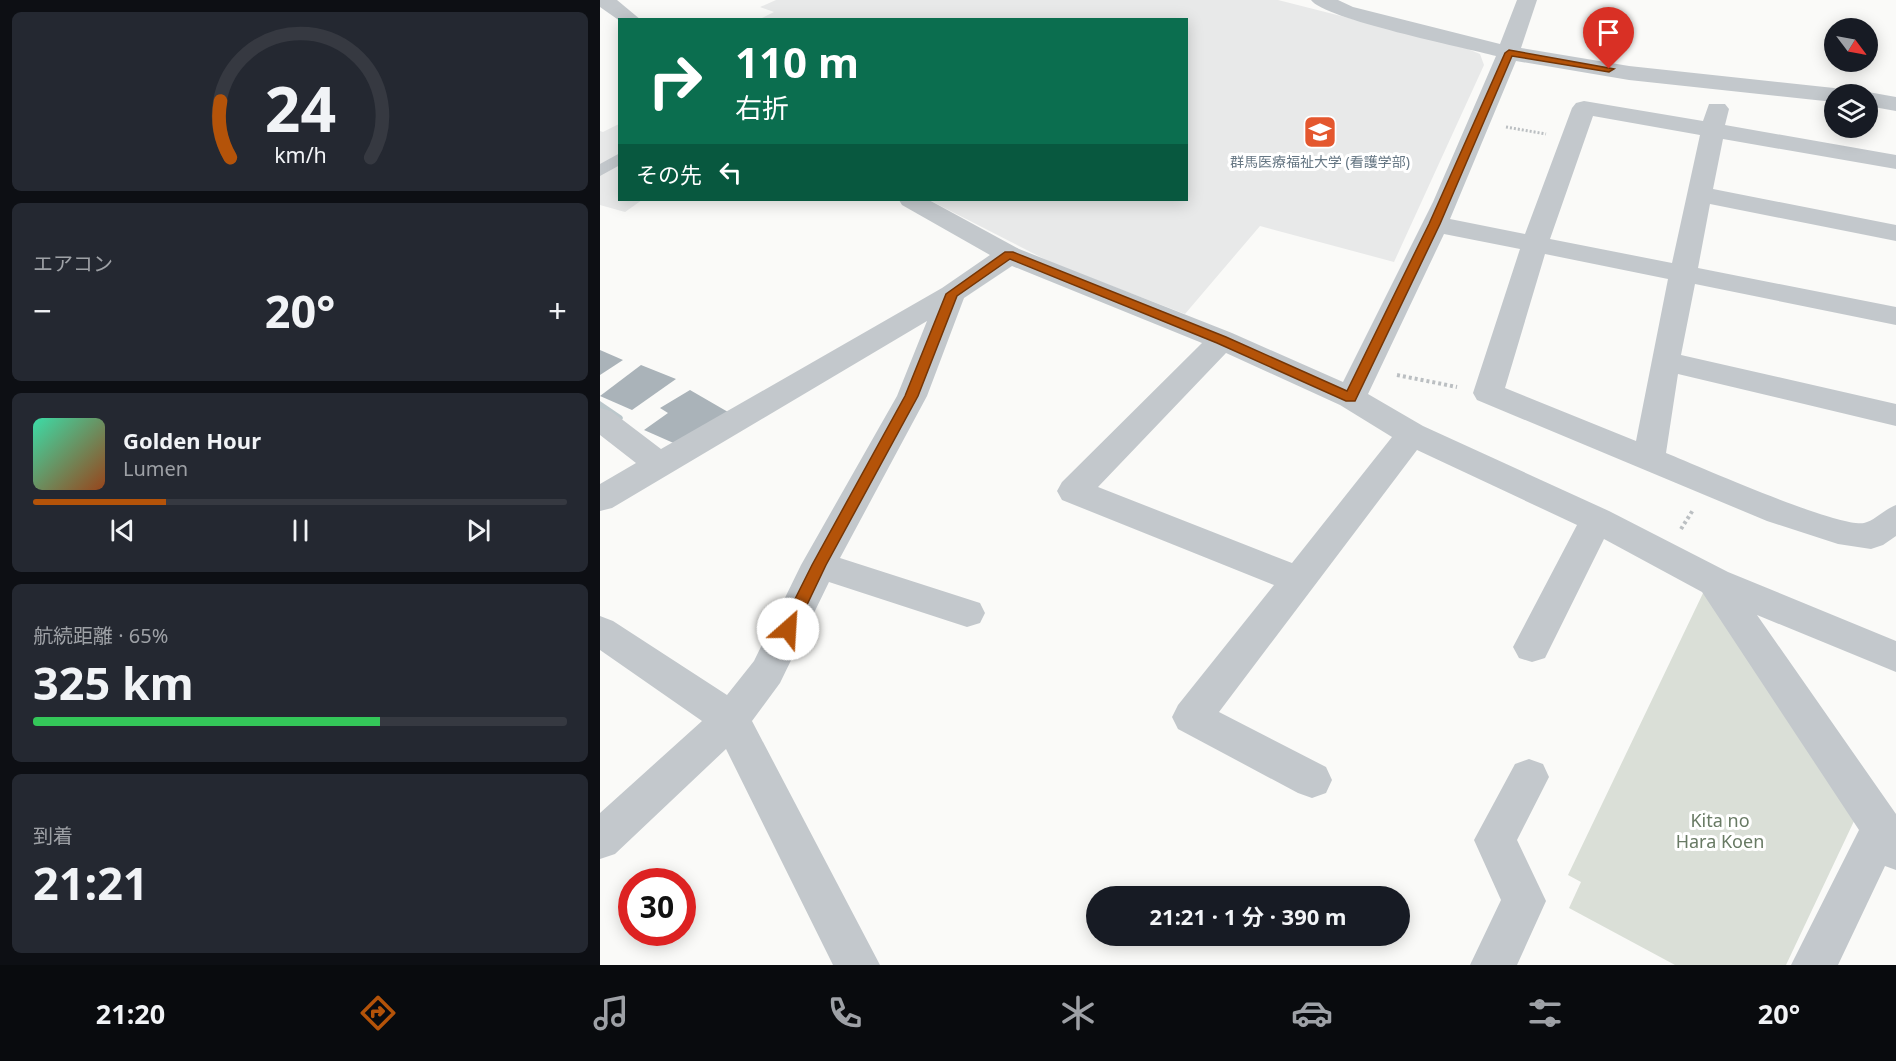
<!DOCTYPE html>
<html lang="ja">
<meta charset="utf-8">
<style>
:root{--surface:#171b24;--page:#242831;--text:#f1f3f6;--muted:#9ea1a6;--line:#363941;--accent:#b45309}
body{margin:0;font-family:"Noto Sans","Noto Sans JP",sans-serif;background:var(--page);color:var(--text);height:100vh;display:flex;flex-direction:column;font-size:22px;white-space:nowrap}
*{box-sizing:border-box;margin:0}
p{font-size:20px;color:var(--muted)}
.icon{flex:none;width:33px;height:33px;fill:none;stroke:currentColor;stroke-width:2;stroke-linecap:round;stroke-linejoin:round}
.map{position:relative;flex:1;overflow:hidden}
.details{display:flex;flex-direction:column;gap:12px;padding:12px;background:#0d0f14;width:600px}
.details>*{flex:none}
.top-card{position:absolute;left:18px;top:18px;width:570px;height:183px;border-radius:0px;box-shadow:0 3px 15px #0003;background:#0b6e4f;color:#fff;overflow:hidden}
.needle{width:39px;rotate:122deg}
.tools{position:absolute;left:1224px;top:18px;display:grid;gap:12px}
.tools a{display:grid;place-items:center;width:54px;height:54px;border-radius:50%;background:var(--surface);box-shadow:0 3px 15px #0003;font-size:30px}
.speed{position:absolute;left:18px;top:868px;display:flex;gap:12px;font-size:30px;font-weight:700;text-align:center}
.speed>*{display:grid;place-content:center;width:78px;height:78px;border-radius:50%;background:var(--surface);box-shadow:0 3px 15px #0003;line-height:1}
.speed .limit{border:9px solid #d22;background:#fff;color:#111}
.pin{position:absolute;display:grid;place-items:center;width:51px;height:51px;color:#fff;margin:-62px -26px;border-radius:50% 50% 50% 0;rotate:-45deg;box-shadow:0 0 6px #0007}
.pin .icon{rotate:45deg}
.me{position:absolute;width:66px;margin:-33px;rotate:26deg;stroke-linejoin:round;filter:drop-shadow(0 0 4px #0008)}
.turn{display:flex;align-items:center;gap:21px;height:126px;padding:0 18px;font-size:27px}
.turn .icon{width:78px;height:78px;stroke-width:2.5}
.turn b{display:block;font-size:42px;line-height:51px}
.then{display:flex;align-items:center;height:57px;padding:0 18px;background:#0003;gap:12px;font-size:22px}
.big{font-size:45px;font-weight:700;line-height:1.1}
.details .tile{flex:1;display:flex;flex-direction:column;justify-content:center;gap:9px;min-width:0;padding:0 21px;border-radius:9px;background:var(--page)}
.details .dial{align-items:center;gap:0}
.dial svg{height:156px;overflow:visible;fill:none;stroke:var(--line);stroke-width:7;stroke-linecap:round;text-anchor:middle}
.dial text{fill:var(--text);stroke:none}
.song{display:flex;align-items:center;gap:18px}
.cover{width:72px;height:72px;border-radius:9px;background:linear-gradient(135deg,hsl(160 70% 55%),hsl(20 70% 35%))}
.played{height:6px;border-radius:3px;background:linear-gradient(90deg,var(--accent) 25%,var(--line) 25%)}
.keys{display:flex;justify-content:space-around;direction:ltr}
.heat{display:flex;justify-content:space-between;align-items:center;font-size:33px;direction:ltr}
.charge{height:9px;border-radius:4px;background:linear-gradient(90deg,#34c759 65%,var(--line) 0)}
.trip{position:absolute;left:486px;top:886px;width:324px;height:60px;border-radius:30px;background:var(--surface);box-shadow:0 3px 15px #0003;font-weight:700;line-height:60px;text-align:center}
.tab-bar{display:flex;height:96px;justify-content:space-around;align-items:center;background:#090b0e;color:var(--muted)}
.tab-bar .icon{width:42px;height:42px}
.tab-bar .selected{color:var(--accent)}
.tab-bar b{font-size:27px;color:var(--text)}
main{display:flex;flex:1;min-height:0}
.map>svg:first-child{display:block}
.built{fill:#e8e9e9}
.green{fill:#dadfd7}
.lines{fill:none;stroke-linecap:round;stroke-linejoin:round}
.stream{fill:#bbc7cb;fill-rule:evenodd}
.building{fill:#aab3b9}
.path-far1{stroke:#bbbfc2;stroke-width:3;stroke-dasharray:2 2;stroke-linecap:butt}
.path{stroke:#bbbfc2;stroke-width:4;stroke-dasharray:3 3;stroke-linecap:butt}
.service{fill:#c3c8cc;fill-rule:evenodd}
.minor{fill:#c3c8cc;fill-rule:evenodd}
.route{fill:#b45309;stroke:#753606;stroke-width:1.5}
.labels{text-anchor:middle;dominant-baseline:central;stroke-width:6;stroke-linejoin:round;paint-order:stroke}
.far-poi-label{font-size:14px;fill:#657683;stroke:#fff}
.near-park-label{font-size:18px;fill:#687a64;stroke:#fff}
</style>
<main>
<section class="details">
<div class="tile dial"><svg viewBox="0 0 100 80">
<path d="M14 69A42 42 0 1 1 86 69"/>
<path d="M14 69A42 42 0 0 1 9 40" stroke="#b45309"/>
<text x="50" y="56" font-size="32" font-weight="700">24</text>
<text x="50" y="72" font-size="11">km/h</text>
</svg></div>
<div class="tile"><p>エアコン</p>
<div class="heat"><a>−</a><b class="big">20°</b><a>+</a></div>
</div>
<div class="tile">
<div class="song"><i class="cover"></i><div><b>Golden Hour</b><p>Lumen</p></div></div>
<div class="played"></div>
<div class="keys"><svg class="icon" aria-label="previous" viewBox="0 0 24 24"><path d="M18 5L8 12l10 7zM5 5v14"/></svg><svg class="icon" aria-label="pause" viewBox="0 0 24 24"><path d="M8 5v14M16 5v14"/></svg><svg class="icon" aria-label="next" viewBox="0 0 24 24"><path d="M6 5l10 7-10 7zM19 5v14"/></svg></div>
</div>
<div class="tile"><p>航続距離 · 65%</p><b class="big">325 km</b><div class="charge"></div></div>
<div class="tile"><p>到着</p><b class="big">21:21</b></div>
</section>
<div class="map">
<svg width="1296" height="965" viewBox="0 0 1296 965">
<rect width="100%" height="100%" fill="#fafaf8"/>
<g class="built">
<polygon points="176,0 678,0 863,47 880,54 884,65 794,262 660,226 585,314 452,263 329,200 586,200 586,20 158,20 174,12 160,7"/>
<polygon points="19,124 20,200 42,200 25,212 0,205 0,131 3,132"/>
</g>
<polygon class="green" points="1105,589 1255,819 1186,965 1075,965 969,908 981,882 968,875"/>
<g class="lines">
<polygon class="stream" points="0,401 22,416 23,418 22,420 14,420 0,409"/>
</g>
<g class="building">
<polygon points="0,350 23,360 0,375"/>
<polygon points="41,365 76,379 32,410 0,396"/>
<polygon points="90,390 128,412 78,445 44,430 68,413 60,408"/>
</g>
<g class="lines">
<polyline class="path-far1" points="906,127 946,134"/>
<g class="path">
<polyline points="797,375 857,387"/>
<polyline points="1081,529 1093,510"/>
</g>
<polygon class="service" points="20,153 20,165 0,176 0,164"/>
<g class="minor">
<polygon points="0,0 17,0 41,20 20,21 0,7"/>
<path d="M711,0H738L753,7L900,44L917,0H937L921,48L1029,66L1234,88L1242,90L1245,94H1234V102L1029,80L916,61L850,219L925,234L972,108L976,103L984,101L1103,121L1109,104H1125L1129,109L1125,125L1296,155V169L1123,139L1113,189L1296,225V241L1110,204L1098,268L1296,307V325L1095,284L1081,355L1296,404V426L1078,374L1066,453C1098,466 1238,528 1264,523C1274,521 1285,509 1296,505V536L1283,545L1271,549L1238,544L1167,521L877,400L873,393L920,249L844,234L768,394L823,426L1009,511L1128,572L1296,641V672L1157,615L1296,814V870L1285,866L1238,965H1191L1259,830L1102,592L1004,539L945,658L932,662L919,658L913,647L977,525L817,450L619,712L726,767L732,780L726,793L712,798L698,793L578,729L572,717L578,705L674,585L462,500L457,491L462,482L602,343L412,266L364,298L327,396L240,558L380,603L385,613L380,623L367,627L229,582L180,683L152,721L280,965H233L126,749L15,854L0,859V813L102,721L0,650V616L13,621L127,695L154,661L201,565L297,396L327,321L12,508L0,511V484L36,463L0,435V408L11,411L61,449L342,288L390,255L302,205L299,200H329L419,249L632,333L743,382L833,202L896,56C866,48 724,19 711,0ZM993,116L1100,135L1072,263L950,239ZM945,254L1068,279L1036,441L905,388ZM626,353L740,405L792,437L692,563L498,487Z"/>
<polygon points="1268,92 1296,97 1296,111 1268,106 1268,94 1260,94"/>
<polygon points="929,759 943,764 949,777 917,840 946,901 917,965 870,965 901,900 874,840 915,764"/>
</g>
</g>
<polygon class="route" points="909,50 1014,69 1009,72 912,56 840,224 755,401 746,401 617,343 410,259 357,296 318,396 226,565 193,634 183,634 180,629 212,565 305,396 346,294 405,252 413,252 626,337 747,391 829,224 905,53"/>
<defs>
<symbol id="university-square" viewBox="-11 -11 22 22"><rect x="-9" y="-9" width="18" height="18" rx="4" fill="#e4572e" stroke="#fff"/><path d="M0-5L7-2L0 1L-7-2ZM-4 1L0 2.5L4 1V4Q0 6-4 4Z" fill="#fff"/></symbol>
</defs>
<g fill-rule="evenodd">
<use href="#university-square" x="701" y="113" width="38" height="38"/>
</g>
<g class="labels">
<g class="far-poi-label">
<text x="720" y="161">群馬医療福祉大学 (看護学部)</text>
</g>
<g class="near-park-label">
<text x="1120" y="820">Kita no<tspan x="1120" dy="21">Hara Koen</tspan></text>
</g>
</g>
</svg>
<div class="tools">
<a><svg class="needle" viewBox="-14 -14 28 28"><path d="M0-13l5 13h-10z" fill="#e53935"/><path d="M0 13l5-13h-10z" fill="#9ea1a6"/></svg></a>
<a><svg class="icon" aria-label="layers" viewBox="0 0 24 24"><path d="M12 4l9 5-9 5-9-5zM3 14l9 5 9-5"/></svg></a>
</div>
<div class="speed"><div class="limit">30</div></div>
<div class="pin" style="left:1009px;top:69px;background:#d93025"><svg class="icon" aria-label="arrive" viewBox="0 0 24 24"><path d="M6 21V4h12l-3 4 3 4H6"/></svg></div>
<svg class="me" style="left:188px;top:629px" viewBox="-20 -20 40 40"><circle r="19" fill="#fff"/><path d="M0-13L10 11 0 6-10 11z" fill="#b45309"/></svg>
<div class="trip">21:21 · 1 分 · 390 m</div>
<div class="top-card">
<div class="turn"><svg class="icon" aria-label="right" viewBox="0 0 24 24"><path d="M7 20v-9h11M14 6l5 5-5 5"/></svg><div><b>110 m</b>右折</div></div>
<div class="then">その先<svg class="icon" aria-label="left" viewBox="0 0 24 24"><path d="M17 20v-9H6M10 6l-5 5 5 5"/></svg></div>
</div>
</div>
</main>
<nav class="tab-bar">
<b>21:20</b>
<svg class="icon selected" aria-label="directions" viewBox="0 0 24 24"><path d="M12 3l9 9-9 9-9-9zM9 14v-3h6M13 9l2 2-2 2"/></svg>
<svg class="icon" aria-label="music" viewBox="0 0 24 24"><path d="M9 18V5l10-2v13"/><circle cx="6" cy="18" r="3"/><circle cx="16" cy="16" r="3"/></svg>
<svg class="icon" aria-label="phone" viewBox="0 0 24 24"><path d="M5 4h4l2 5-3 2q2 4 5 5l2-3 5 2v4C11 20 4 13 5 4z"/></svg>
<svg class="icon" aria-label="climate" viewBox="0 0 24 24"><path d="M12 3v18M4 7l16 10M4 17L20 7"/></svg>
<svg class="icon" aria-label="car" viewBox="0 0 24 24"><path d="M5 17H2v-5l4-1 3-4h7l3 4 3 1v5h-3M9 17h6M6 11h13"/><circle cx="7" cy="17" r="2"/><circle cx="17" cy="17" r="2"/></svg>
<svg class="icon" aria-label="filters" viewBox="0 0 24 24"><path d="M4 7h16M4 17h16"/><circle cx="9" cy="7" r="2"/><circle cx="15" cy="17" r="2"/></svg>
<b>20°</b>
</nav>
